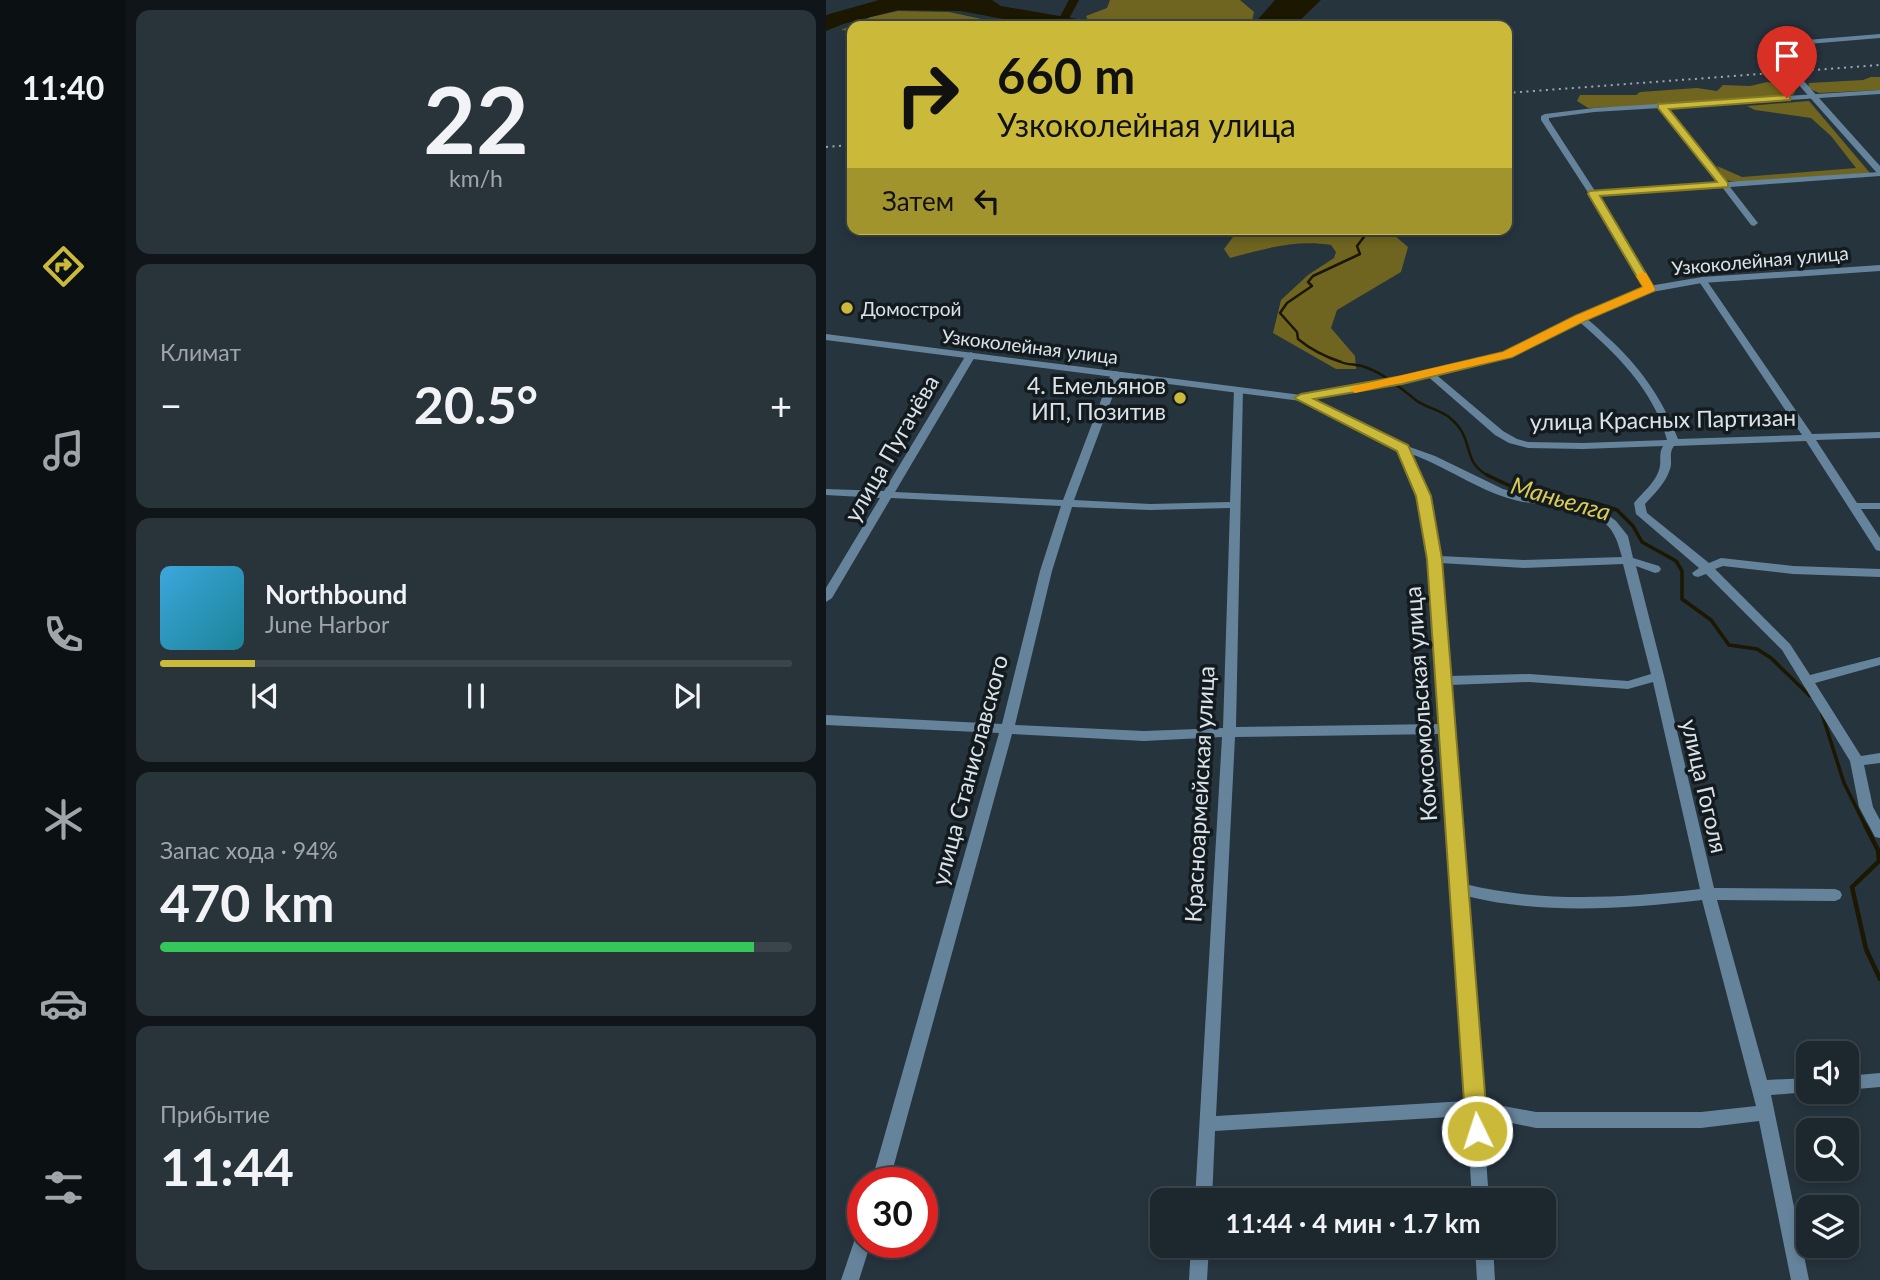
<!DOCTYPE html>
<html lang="ru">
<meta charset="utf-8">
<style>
:root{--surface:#1c272e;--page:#29333a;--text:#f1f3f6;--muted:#a0a5aa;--line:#3a444a;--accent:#cbba39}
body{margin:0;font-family:Lato,sans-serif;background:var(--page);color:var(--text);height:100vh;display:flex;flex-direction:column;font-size:26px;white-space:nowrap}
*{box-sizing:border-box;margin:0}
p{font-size:23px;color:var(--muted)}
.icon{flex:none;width:38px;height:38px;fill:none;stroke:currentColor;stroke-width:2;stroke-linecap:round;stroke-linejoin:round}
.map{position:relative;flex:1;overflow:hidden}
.details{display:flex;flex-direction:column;gap:10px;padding:10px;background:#0f1519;width:700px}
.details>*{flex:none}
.top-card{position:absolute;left:21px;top:21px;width:665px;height:214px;border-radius:14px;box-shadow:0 4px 10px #0003,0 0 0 2px var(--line);background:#cbba39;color:#111;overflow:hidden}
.fabs{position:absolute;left:970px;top:1041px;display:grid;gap:14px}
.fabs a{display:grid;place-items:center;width:63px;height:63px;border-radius:14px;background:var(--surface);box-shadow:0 4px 10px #0003,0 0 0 2px var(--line);font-size:35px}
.speed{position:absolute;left:21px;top:1167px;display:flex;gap:14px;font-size:35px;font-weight:700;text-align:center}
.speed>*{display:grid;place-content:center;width:91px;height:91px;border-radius:50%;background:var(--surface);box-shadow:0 4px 10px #0003,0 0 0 2px var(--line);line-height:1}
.speed .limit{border:10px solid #d22;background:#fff;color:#111}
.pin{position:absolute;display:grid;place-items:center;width:60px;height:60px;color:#fff;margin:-72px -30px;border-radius:50% 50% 50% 0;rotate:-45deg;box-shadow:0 0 7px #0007}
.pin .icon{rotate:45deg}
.me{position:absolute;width:77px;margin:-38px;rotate:356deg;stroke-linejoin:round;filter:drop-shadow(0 0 5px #0008)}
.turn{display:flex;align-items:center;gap:24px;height:147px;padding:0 35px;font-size:32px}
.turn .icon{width:91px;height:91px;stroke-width:2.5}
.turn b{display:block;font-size:49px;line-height:60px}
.then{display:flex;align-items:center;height:66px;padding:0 35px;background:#0003;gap:14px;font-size:26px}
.big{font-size:52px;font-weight:700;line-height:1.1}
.details .widget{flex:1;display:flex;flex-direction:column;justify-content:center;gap:10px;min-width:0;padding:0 24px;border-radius:14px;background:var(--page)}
.details .dial{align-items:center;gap:0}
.dial b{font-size:91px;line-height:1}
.song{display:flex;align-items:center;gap:21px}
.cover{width:84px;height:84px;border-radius:10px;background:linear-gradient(135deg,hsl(200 70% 55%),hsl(190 70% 35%))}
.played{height:7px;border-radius:4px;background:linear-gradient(90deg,var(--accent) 15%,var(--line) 15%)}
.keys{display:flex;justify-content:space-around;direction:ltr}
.heat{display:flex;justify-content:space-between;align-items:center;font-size:38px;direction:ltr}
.charge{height:10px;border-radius:5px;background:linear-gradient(90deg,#34c759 94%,var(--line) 0)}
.trip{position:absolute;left:324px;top:1188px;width:406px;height:70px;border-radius:14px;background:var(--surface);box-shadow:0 4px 10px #0003,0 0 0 2px var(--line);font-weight:700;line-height:70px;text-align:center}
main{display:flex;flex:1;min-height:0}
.tabs{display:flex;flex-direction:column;width:126px;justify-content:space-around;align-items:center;background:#0b1012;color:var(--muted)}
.tabs .icon{width:49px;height:49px}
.tabs .selected{color:var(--accent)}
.tabs b{font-size:32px;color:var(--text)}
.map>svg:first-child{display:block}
.forest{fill:#6f6520}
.water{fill:#1b1700}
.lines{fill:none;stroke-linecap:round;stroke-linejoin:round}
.stream-far2{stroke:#1b1700;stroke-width:2.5}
.stream-far1{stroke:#1b1700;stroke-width:3.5}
.stream{stroke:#1b1700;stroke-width:4.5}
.river{fill:#1b1700;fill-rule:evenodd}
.minor{fill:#65849b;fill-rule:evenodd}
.tertiary{fill:#65849b;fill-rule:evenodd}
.rail{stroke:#9da8af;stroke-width:2;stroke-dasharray:2 4.5;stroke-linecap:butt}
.route{fill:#cbba39;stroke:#847925;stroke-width:2}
.slow{fill:#f59e0b}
.poi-dot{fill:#cbba39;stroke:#141b1f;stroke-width:2.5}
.labels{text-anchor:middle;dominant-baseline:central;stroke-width:7;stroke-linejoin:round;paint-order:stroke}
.far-street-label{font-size:19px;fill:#dae3e9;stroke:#141b1f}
.far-poi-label{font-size:19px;fill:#dae3e9;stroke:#141b1f;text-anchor:start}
.poi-label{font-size:23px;fill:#dae3e9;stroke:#141b1f;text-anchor:end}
.street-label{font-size:23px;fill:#dae3e9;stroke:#141b1f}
.water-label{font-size:24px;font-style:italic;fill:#dbcb50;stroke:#141b1f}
</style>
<main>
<nav class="tabs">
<b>11:40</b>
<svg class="icon selected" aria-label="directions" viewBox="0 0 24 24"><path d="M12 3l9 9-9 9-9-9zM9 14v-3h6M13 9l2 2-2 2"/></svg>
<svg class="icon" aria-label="music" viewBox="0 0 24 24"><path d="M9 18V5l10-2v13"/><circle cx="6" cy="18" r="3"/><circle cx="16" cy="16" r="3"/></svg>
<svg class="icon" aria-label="phone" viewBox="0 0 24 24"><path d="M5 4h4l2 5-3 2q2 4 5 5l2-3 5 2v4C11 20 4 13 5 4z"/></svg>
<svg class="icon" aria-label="climate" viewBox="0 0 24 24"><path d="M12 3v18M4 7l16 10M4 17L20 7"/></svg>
<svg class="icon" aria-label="car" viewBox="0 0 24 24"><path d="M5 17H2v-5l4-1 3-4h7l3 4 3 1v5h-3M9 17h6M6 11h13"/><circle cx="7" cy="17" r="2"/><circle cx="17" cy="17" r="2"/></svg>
<svg class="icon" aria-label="filters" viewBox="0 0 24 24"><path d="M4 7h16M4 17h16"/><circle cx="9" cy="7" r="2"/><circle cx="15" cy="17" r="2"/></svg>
</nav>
<section class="details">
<div class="widget dial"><b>22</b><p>km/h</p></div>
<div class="widget"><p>Климат</p>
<div class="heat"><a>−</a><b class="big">20.5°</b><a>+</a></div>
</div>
<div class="widget">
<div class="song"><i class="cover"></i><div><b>Northbound</b><p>June Harbor</p></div></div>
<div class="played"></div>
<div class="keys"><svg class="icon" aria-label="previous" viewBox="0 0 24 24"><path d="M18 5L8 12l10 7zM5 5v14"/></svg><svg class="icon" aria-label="pause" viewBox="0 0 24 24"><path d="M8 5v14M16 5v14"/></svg><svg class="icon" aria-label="next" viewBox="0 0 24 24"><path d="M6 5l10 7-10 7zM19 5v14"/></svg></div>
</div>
<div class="widget"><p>Запас хода · 94%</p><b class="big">470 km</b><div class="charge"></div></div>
<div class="widget"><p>Прибытие</p><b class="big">11:44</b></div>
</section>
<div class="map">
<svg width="1054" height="1280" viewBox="0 0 1054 1280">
<rect width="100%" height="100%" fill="#26343e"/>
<g class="forest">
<polygon points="284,0 414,0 428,12 426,21 371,26 265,26 260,16 281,8"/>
<polygon points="72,11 123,12 165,21 89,26 26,26 26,31 15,30 45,17"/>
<polygon points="1045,77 1054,77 1054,90 993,93 982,88 983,83 1037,80"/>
<polygon points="941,82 960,85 970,90 967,95 800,107 762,108 751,101 754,95 810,95 814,92 871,88 891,91 897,85 924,86"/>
<polygon points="983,101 1044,173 912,182 899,180 891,166 916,177 1030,168 1005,136 985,118 929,110 921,106"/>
<path d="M413,229H561L582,247L575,272L511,310L505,328L529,356L530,369H510L447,333L455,300L482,275L508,258L510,252L505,245C471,239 437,249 404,258L398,249Z"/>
</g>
<g class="water">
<polygon points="53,0 166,0 175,6 251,19 257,26 202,26 188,21 135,11 72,10 17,24 0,31 0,15"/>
<polygon points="449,0 495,0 468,26 426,26"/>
</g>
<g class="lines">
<g class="stream-far2">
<polyline points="514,229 523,229"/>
<path d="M544,229L531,246L534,254L487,276L482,282L486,286L461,303L454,313L471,332L472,339C484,349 500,357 515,362C521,365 529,364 536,366C558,373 573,387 591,401C601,408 615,410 624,418C651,440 633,462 665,477"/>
</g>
<g class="stream-far1">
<polyline points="661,475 682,485 763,501 791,510 807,526 816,542 850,561 856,571 856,599 885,620 903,645 931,649 945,658 984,696"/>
<polyline points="996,714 1018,783 1040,827"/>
</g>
<polyline class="stream" points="1039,825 1052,850 1053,861 1026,887 1040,949 1054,979"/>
<polygon class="river" points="243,0 253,0 239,26 229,26"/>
<g class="minor">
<path d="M1054,90V94L841,108L900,182L1054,172V176L904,187L932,223L928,226L925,225L896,187L772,196L828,289L823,292L818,289L763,194L715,120V116L719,114L768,108ZM834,108L892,183L769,191L723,120V118L768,112Z"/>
<path d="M876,277L879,278L986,434L1054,432V438L990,440L1031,503H1054V509H1035L1054,538V551L1050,550L980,441L848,446C842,454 847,460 844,469C840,483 828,494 819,504L821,513L883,563L895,558L967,566L1054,569V577L967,574L897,566L889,569L964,644L984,675L1054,657V665L989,683L1035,756L1054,753V763L1038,765L1047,807L1054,820V838L1049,837L1033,807L1024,761L956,650L880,574L872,577L868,576L866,573L873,568L810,514L808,503C816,493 829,483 833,470C836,461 832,454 837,446L757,449L702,448L683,443L669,435L599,374L601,372H607L677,431L691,439L702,442L757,443L841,440C828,390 789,352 751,320L749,318L754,315C764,320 772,328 780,336C812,364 837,399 852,439L976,435L872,280Z"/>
<path d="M145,352L150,355L69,492L237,500L285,374L290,371L295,374L248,500L324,504L404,502L408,390L409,388H417L410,727L614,724L602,559L593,496L573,450L471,400V396H479L581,446L609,456L677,489L701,496L747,503L779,513L790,521L802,536L807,558L833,566L835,569L833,572L829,573L810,566L838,676L888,888L1009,889L1014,891L1016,895L1014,899L1009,901L891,900L941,1080L982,1078L983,1092L945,1095L983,1280H965L933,1121L875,1128H710L657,1117L663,1200H646L641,1116L389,1131L386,1200H369L396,737L318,741L186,734L63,1183H45L173,733L0,725V715L176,724L214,571L235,506L65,498L6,598L0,602V588L54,498L0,495V489L58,491L140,355ZM585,454C619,466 650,489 685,499C712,507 744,504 770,517C787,526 791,539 796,557L698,560L613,556L603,496ZM246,507L324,510L404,508L397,728L318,731L189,725L226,571ZM614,563L698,568L797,564L825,674L802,681L703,674L623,676ZM703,682L802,689L827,682L874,889C796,898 715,903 639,884L624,685ZM614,734L640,1101L390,1116L409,737ZM640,896C717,915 798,909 876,900L930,1106L875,1112H710L656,1102Z"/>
<polygon points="1054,1073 1054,1087 1020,1090 1020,1076"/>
<polygon points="37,1230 37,1242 45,1242 33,1280 15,1280 31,1233"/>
<polygon points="365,1246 383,1246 381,1280 363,1280"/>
<polygon points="649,1246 667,1246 669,1280 651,1280"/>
</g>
<g class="tertiary">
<polygon points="1054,34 1054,38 958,46 950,50 1054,166 1054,174 1051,173 941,49 956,42"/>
<polygon points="1054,265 1054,271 876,283 826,292 758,320 685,357 576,383 475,401 0,340 0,334 475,395 576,377 677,353 750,316 823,286 876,277"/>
</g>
<g class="rail">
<polyline points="681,93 1054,65"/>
<polyline points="0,147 26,145"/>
</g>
</g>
<polygon class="route" points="961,95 964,96 964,100 843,109 902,183 902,187 774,196 829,289 828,291 758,321 686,357 576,384 488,399 582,445 605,496 616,559 662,1131 658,1138 651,1141 643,1138 640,1131 601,559 590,496 571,451 468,398 475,394 576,376 677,352 749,316 817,287 762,194 763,191 891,182 832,108 832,104"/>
<polygon class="slow" points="816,272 820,273 829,289 828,291 758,321 686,357 529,393 523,389 529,386 677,352 749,316 817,287 810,276"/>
<g class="poi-dot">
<circle cx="21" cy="308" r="7"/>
<circle cx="354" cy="398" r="7"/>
</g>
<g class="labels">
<g class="far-street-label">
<text transform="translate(934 260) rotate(-5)">Узкоколейная улица</text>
<text transform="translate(204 346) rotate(7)">Узкоколейная улица</text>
</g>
<g class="far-poi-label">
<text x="35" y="308">Домострой</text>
</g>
<g class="poi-label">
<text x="340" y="385">4. Емельянов<tspan x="340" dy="26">ИП, Позитив</tspan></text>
</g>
<g class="street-label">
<text transform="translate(837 419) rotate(-1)">улица Красных Партизан</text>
<text transform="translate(65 448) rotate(-60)">улица Пугачёва</text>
<text transform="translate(594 704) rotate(-94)">Комсомольская улица</text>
<text transform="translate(143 770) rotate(-75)">улица Станиславского</text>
<text transform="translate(879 786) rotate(77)">улица Гоголя</text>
<text transform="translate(373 794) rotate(-87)">Красноармейская улица</text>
</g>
<g class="water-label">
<text transform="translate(735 498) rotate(16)">Маньелга</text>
</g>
</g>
</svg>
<div class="fabs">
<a><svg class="icon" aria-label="sound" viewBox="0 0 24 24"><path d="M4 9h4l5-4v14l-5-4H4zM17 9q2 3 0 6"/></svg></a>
<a><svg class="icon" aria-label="search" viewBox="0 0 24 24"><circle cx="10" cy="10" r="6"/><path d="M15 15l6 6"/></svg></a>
<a><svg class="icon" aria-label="layers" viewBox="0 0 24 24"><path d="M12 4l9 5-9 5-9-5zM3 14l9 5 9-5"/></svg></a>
</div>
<div class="speed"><div class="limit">30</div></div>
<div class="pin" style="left:961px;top:98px;background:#d93025"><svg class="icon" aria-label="arrive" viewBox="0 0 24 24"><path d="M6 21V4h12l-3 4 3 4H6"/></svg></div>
<svg class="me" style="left:651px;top:1131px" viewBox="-20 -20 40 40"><circle r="17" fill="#cbba39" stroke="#fff" stroke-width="3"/><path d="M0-11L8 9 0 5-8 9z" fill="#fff"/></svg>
<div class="trip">11:44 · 4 мин · 1.7 km</div>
<div class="top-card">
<div class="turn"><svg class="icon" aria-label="right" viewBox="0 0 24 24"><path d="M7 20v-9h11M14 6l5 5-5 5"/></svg><div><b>660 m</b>Узкоколейная улица</div></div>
<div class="then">Затем<svg class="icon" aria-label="left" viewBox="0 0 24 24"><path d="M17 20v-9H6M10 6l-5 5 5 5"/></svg></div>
</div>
</div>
</main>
